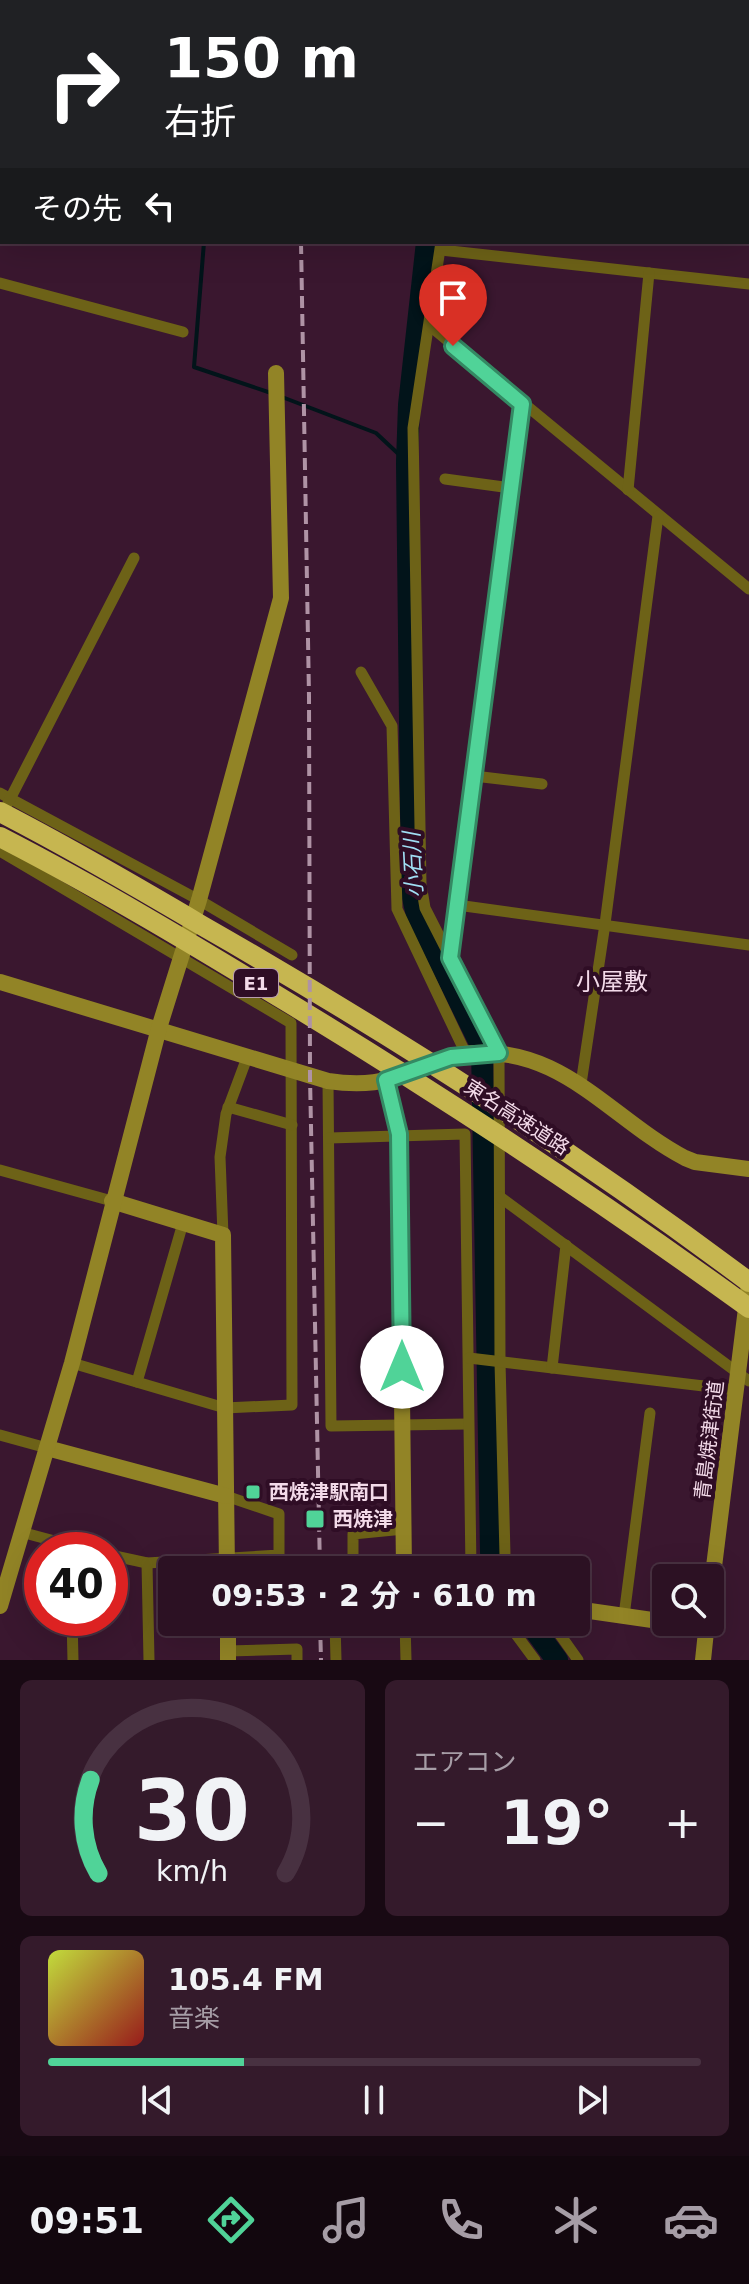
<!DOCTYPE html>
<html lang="ja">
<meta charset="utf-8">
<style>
:root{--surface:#2c1123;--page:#341a2b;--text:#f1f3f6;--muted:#a69da6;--line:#483141;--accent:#50d398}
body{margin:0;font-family:"DejaVu Sans","Noto Sans JP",sans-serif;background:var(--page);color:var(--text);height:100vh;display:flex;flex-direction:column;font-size:30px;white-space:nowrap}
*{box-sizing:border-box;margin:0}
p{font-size:26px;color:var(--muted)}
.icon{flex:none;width:44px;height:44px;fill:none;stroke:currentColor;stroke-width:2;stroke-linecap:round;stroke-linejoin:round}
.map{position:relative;height:1660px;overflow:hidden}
.details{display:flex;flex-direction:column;gap:20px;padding:20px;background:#180913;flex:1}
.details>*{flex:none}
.banner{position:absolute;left:0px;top:0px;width:750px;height:244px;box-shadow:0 8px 32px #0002,0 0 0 2px var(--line);background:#202124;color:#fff;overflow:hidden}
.tools{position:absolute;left:652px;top:1564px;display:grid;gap:16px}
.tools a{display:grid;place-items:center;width:72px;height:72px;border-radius:8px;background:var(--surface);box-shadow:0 8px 32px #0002,0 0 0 2px var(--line);font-size:40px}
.speed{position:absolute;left:24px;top:1532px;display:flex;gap:16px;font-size:40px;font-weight:700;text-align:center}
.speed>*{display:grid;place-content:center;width:104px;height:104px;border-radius:50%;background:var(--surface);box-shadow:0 8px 32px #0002,0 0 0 2px var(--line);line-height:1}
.speed .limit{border:12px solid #d22;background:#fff;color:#111}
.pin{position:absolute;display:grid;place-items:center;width:68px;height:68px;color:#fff;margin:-82px -34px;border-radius:50% 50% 50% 0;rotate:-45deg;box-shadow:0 0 8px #0007}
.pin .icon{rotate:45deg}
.me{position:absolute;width:88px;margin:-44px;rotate:0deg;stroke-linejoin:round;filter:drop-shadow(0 0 6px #0008)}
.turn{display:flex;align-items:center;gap:28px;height:168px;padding:0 32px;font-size:36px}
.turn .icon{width:104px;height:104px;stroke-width:2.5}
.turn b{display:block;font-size:56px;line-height:68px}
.then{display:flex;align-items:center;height:76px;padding:0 32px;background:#0003;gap:16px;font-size:30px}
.big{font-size:60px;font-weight:700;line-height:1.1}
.details .tile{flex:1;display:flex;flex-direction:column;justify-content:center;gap:12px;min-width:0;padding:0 28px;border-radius:12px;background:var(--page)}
.details .dial{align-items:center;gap:0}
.dial svg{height:208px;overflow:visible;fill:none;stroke:var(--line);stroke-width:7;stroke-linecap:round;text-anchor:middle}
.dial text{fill:var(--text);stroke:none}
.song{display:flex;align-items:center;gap:24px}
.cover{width:96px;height:96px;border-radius:12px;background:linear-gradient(135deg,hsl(70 70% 55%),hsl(0 70% 35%))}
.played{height:8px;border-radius:4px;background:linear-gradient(90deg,var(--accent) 30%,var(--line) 30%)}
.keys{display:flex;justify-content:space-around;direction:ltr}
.heat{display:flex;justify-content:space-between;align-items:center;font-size:44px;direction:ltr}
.details .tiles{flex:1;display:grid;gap:20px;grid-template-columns:1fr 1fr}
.tile:last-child{grid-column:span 2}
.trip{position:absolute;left:158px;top:1556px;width:432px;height:80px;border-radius:8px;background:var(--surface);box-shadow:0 8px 32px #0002,0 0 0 2px var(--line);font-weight:700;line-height:80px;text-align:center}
.tabs{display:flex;height:128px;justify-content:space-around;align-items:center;background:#12070e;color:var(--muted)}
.tabs .icon{width:56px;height:56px}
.tabs .on{color:var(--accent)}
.tabs b{font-size:36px;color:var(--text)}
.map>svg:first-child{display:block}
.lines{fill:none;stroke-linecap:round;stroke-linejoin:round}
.stream{stroke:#02141a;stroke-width:4}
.river{stroke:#02141a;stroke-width:22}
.street{stroke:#6d6217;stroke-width:11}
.secondary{stroke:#928426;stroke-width:16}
.highway{stroke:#c6b650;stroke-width:20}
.rail{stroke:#af93a5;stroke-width:4;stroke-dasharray:12 6;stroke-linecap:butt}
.route-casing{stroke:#348963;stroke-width:20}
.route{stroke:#50d398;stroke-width:14}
.poi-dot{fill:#50d398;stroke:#2f0d25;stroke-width:3}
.labels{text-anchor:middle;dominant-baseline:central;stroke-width:8;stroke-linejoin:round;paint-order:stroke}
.shield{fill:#2f0d25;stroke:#b89cae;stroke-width:2}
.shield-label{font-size:18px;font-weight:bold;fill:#f3dae9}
.street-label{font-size:20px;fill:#f3dae9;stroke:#2f0d25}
.poi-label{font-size:20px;font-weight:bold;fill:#f3dae9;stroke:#2f0d25;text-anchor:start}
.water-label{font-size:22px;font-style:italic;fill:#a0dff4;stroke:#2f0d25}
.quarter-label{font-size:24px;fill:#f3dae9;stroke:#2f0d25}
</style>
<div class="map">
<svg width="749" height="1660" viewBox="0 0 749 1660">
<rect width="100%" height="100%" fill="#3a172f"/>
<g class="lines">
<g class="stream">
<polyline points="23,0 28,2"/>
<polyline points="111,2 112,0"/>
<polyline points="158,2 160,0"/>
<polyline points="204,242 194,367 274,394"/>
<polyline points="282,397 376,433 407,462"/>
</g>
<g class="river">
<polyline points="452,2 453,0"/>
<polyline points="427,242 409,405 407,462 412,893 417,915 482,1047 491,1552 494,1570"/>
<polyline points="529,1622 557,1660"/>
</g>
<g class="street">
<polyline points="466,2 467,0"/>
<polyline points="441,242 413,428 421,884 425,908 499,1053 500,1362 505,1555 511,1570"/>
<polyline points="441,250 749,284"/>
<polyline points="0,283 183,332"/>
<polyline points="430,326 749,589"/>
<polyline points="445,479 511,488"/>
<polyline points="628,490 649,273"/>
<polyline points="361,672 392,726 397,909 466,1054"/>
<polyline points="474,776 542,784"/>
<polyline points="0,793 199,900 292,955"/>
<polyline points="8,803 134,558"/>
<polyline points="0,851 291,1023 292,1405 225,1408 72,1363"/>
<polyline points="457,905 749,945"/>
<polyline points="450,958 522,404"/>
<polyline points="328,1081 331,1426 468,1424"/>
<polyline points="581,1084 605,924 658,516"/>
<polyline points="228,1107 292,1125"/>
<polyline points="329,1138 465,1134 471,1570"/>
<polyline points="0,1170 112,1201"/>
<polyline points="500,1197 749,1381"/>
<polyline points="223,1235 220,1157 226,1114 248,1055"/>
<polyline points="469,1358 737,1390"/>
<polyline points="552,1368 566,1245"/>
<polyline points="137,1382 183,1223"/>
<polyline points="0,1435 47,1448"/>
<polyline points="21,1532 88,1550"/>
<polyline points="110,1555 147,1563 279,1555 279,1514 226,1496"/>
<polyline points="147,1563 149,1660"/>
<polyline points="353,1570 353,1534 404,1529"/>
<polyline points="624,1616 650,1413"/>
<polyline points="72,1618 73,1660"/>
<polyline points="335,1622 336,1660"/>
<polyline points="405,1622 406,1660"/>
<polyline points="507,1622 535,1660"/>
<polyline points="551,1622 578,1660"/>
<polyline points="228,1651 297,1649 297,1660"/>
</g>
<g class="secondary">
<path d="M0,982L328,1081C348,1084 369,1085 389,1079C414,1071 438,1057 464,1054C560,1042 609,1118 685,1158L695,1162L749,1169"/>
<polyline points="386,1080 399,1134 404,1570"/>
<polyline points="112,1201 223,1235 227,1570"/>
<polyline points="47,1448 226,1496"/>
<polyline points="710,1599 749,1284"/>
<polyline points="0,1606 72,1363 159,1028 199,900 281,598 276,373"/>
<polyline points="576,1609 666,1622"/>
<polyline points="228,1622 228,1660"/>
<polyline points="669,1622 707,1627"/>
<polyline points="703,1660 707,1622"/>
</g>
<g class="highway">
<path d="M0,812C68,847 135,886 201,925C390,1033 574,1151 749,1282"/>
<path d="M0,837C99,888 194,945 289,1003C447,1099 600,1200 749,1308"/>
</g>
<g class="rail">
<polyline points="297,0 297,2"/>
<polyline points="301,242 309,696 310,1077 320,1570"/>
<polyline points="320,1622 321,1660"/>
</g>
</g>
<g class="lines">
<defs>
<polyline id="route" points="402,1367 399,1134 386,1080 451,1057 499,1053 450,958 522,404 453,346"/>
</defs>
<use href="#route" class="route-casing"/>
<use href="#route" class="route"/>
</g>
<g class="poi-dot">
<rect x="245" y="1484" width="16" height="16" rx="4"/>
<rect x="305" y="1509" width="20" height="20" rx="4"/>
</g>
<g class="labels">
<rect class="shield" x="234" y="969" width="44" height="28" rx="6"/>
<g class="shield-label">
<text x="256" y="983">E1</text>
</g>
<g class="street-label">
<text transform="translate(517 1117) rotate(33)">東名高速道路</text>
<text transform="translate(709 1440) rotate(-83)">青島焼津街道</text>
</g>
<g class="poi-label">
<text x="269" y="1492">西焼津駅南口</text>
<text x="333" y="1519">西焼津</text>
</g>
<g class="water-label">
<text transform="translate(413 865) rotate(-93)">小石川</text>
</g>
<g class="quarter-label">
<text x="612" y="982">小屋敷</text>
</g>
</g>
</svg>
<div class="tools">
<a><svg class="icon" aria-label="search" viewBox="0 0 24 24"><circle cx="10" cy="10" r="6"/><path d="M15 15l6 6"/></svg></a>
</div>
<div class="speed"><div class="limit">40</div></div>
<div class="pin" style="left:453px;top:346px;background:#d93025"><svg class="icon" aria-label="arrive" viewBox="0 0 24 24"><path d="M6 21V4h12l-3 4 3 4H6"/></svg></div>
<svg class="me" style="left:402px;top:1367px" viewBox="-20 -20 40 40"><circle r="19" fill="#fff"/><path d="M0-13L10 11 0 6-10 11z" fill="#50d398"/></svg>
<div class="trip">09:53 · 2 分 · 610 m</div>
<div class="banner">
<div class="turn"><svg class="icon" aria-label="right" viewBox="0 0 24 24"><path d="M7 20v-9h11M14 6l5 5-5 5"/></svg><div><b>150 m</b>右折</div></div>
<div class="then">その先<svg class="icon" aria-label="left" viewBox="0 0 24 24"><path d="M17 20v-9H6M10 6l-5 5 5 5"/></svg></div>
</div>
</div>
<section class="details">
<div class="tiles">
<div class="tile dial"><svg viewBox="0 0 100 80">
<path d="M14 69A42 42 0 1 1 86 69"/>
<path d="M14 69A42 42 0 0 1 11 33" stroke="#50d398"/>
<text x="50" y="56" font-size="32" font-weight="700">30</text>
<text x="50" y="72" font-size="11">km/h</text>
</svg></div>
<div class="tile"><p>エアコン</p>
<div class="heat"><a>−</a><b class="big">19°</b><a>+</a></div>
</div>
<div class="tile">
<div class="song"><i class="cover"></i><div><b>105.4 FM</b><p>音楽</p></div></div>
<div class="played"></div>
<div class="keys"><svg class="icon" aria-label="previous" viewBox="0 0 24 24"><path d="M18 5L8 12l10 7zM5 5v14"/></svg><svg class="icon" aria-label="pause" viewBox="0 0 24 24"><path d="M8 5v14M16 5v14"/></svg><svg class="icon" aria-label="next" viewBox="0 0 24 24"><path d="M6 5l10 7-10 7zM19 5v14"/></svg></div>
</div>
</div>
</section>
<nav class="tabs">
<b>09:51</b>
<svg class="icon on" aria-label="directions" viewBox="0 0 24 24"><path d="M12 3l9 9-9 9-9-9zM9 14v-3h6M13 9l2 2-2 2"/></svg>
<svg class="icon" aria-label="music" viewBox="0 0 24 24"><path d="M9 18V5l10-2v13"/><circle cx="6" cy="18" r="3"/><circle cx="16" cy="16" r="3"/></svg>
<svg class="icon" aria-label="phone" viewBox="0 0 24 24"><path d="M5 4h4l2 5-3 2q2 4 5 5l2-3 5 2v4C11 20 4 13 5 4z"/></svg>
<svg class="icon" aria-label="climate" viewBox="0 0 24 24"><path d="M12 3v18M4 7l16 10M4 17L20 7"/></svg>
<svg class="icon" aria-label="car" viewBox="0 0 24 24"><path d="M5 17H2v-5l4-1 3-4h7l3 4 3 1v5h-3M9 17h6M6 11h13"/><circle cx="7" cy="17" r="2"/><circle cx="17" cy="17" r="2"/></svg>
</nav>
